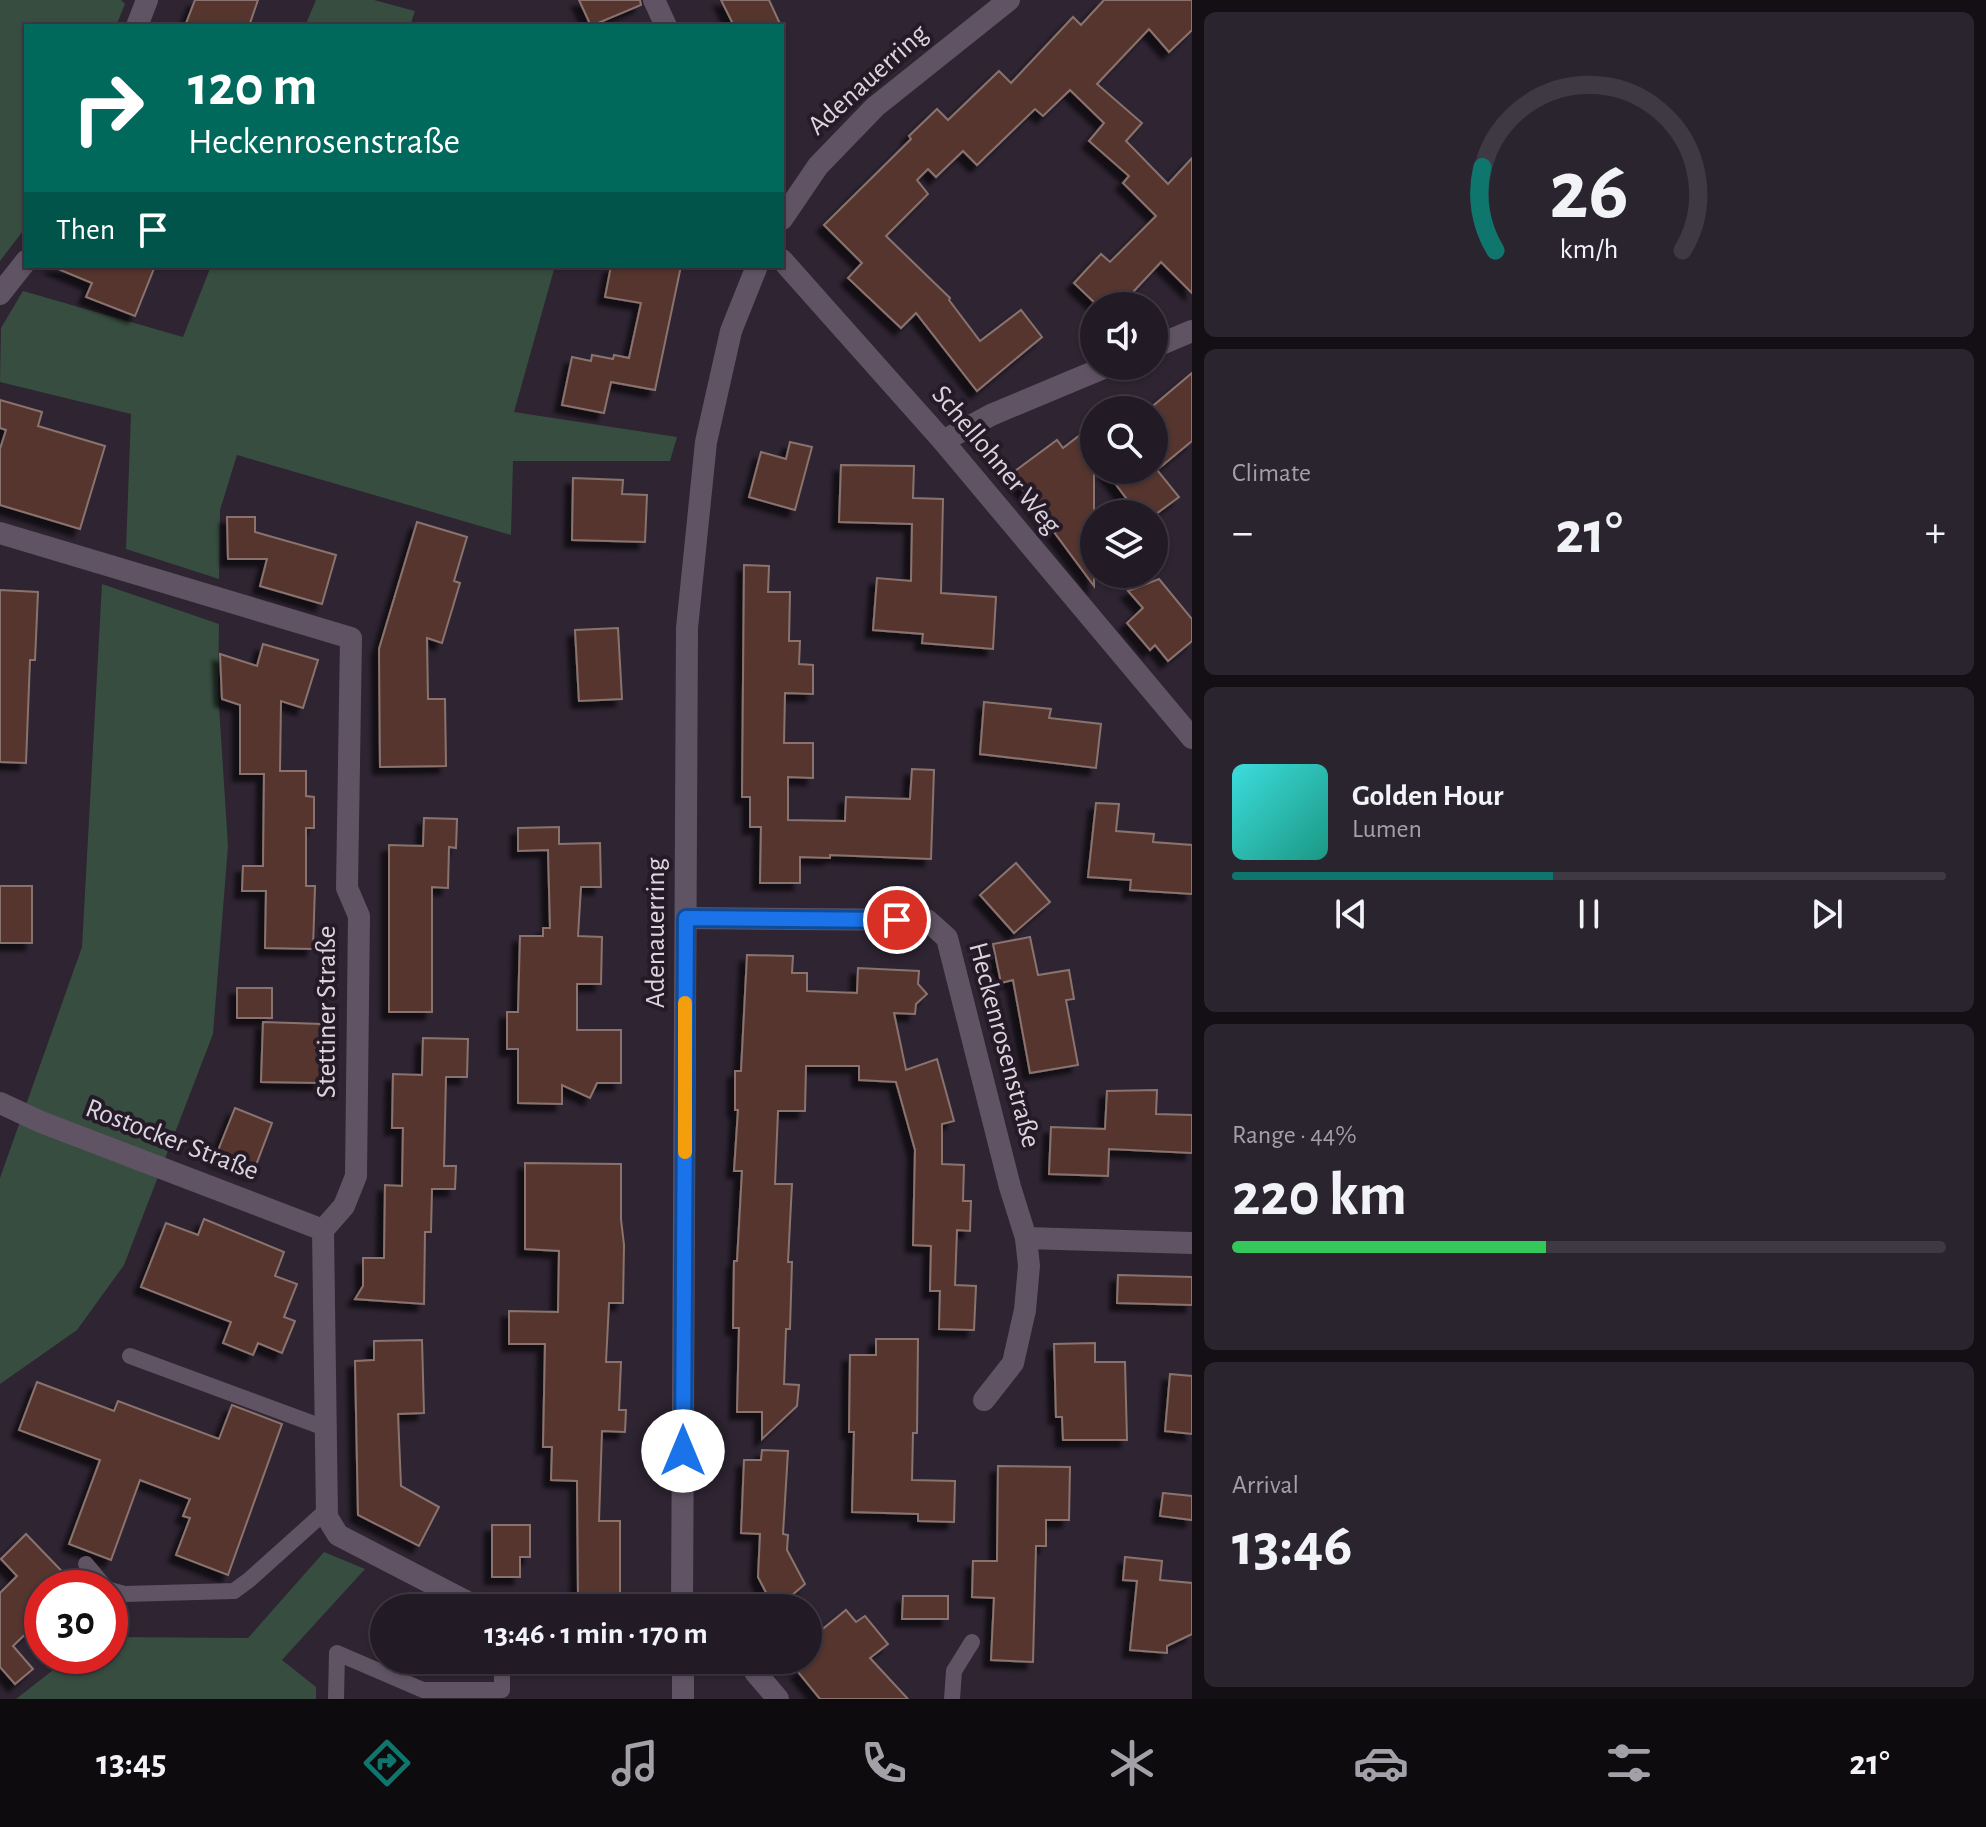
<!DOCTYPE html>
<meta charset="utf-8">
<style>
:root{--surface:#221b26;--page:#2a242e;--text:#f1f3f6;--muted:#a2a1a7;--line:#3f3943;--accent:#0f766e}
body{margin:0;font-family:"Alegreya Sans",sans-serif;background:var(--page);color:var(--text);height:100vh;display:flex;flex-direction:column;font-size:30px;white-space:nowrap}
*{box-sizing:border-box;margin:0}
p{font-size:26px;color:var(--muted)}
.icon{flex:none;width:44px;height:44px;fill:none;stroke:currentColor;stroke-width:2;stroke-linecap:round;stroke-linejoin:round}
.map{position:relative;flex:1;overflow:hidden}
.sheet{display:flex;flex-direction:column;gap:12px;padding:12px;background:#130f15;width:794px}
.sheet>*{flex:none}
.hud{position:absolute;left:24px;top:24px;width:760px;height:244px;border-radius:0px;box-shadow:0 2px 6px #0004,0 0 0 2px var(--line);background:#00695c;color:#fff;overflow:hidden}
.buttons{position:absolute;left:1080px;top:292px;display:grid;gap:16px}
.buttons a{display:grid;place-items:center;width:88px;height:88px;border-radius:50%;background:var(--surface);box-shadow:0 2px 6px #0004,0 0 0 2px var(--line);font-size:40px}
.speed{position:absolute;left:24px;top:1570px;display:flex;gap:16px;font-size:40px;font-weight:700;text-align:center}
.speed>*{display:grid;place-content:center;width:104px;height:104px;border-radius:50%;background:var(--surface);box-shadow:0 2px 6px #0004,0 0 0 2px var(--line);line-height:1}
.speed .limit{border:12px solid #d22;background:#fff;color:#111}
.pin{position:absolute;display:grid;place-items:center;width:68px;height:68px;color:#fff;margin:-34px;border:4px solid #fff;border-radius:50%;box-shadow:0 2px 8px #0007}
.me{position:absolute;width:88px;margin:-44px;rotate:0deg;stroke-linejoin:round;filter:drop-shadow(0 0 6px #0008)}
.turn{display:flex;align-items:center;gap:28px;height:168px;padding:0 32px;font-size:36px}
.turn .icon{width:104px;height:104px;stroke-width:2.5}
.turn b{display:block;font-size:56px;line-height:68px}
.then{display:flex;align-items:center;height:76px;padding:0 32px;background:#0003;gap:16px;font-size:30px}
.big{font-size:60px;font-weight:700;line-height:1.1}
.sheet .tile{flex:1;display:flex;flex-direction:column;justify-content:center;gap:12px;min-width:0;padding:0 28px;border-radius:12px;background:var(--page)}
.sheet .dial{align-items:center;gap:0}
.dial svg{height:208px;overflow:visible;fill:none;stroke:var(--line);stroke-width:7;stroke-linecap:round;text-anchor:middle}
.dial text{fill:var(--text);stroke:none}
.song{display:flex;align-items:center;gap:24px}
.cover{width:96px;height:96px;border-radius:12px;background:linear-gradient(135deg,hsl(180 70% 55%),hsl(170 70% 35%))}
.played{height:8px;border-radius:4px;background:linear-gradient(90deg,var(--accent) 45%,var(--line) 45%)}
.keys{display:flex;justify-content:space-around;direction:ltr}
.heat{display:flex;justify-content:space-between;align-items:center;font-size:44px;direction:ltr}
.charge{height:12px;border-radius:6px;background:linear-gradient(90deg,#34c759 44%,var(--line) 0)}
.trip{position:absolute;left:370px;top:1594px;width:452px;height:80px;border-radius:40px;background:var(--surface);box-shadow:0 2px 6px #0004,0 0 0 2px var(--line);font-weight:700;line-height:80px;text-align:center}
.dock{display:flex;height:128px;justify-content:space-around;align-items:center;background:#0e0b0f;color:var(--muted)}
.dock .icon{width:56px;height:56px}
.dock .current{color:var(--accent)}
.dock b{font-size:36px;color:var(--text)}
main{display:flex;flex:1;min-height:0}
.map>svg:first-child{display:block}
.green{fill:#374d3f}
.building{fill:#54362f;stroke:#8a736e;stroke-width:2;filter:url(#shadow)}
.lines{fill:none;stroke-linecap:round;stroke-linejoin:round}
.service{stroke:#605464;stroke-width:16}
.minor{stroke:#605464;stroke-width:22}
.route-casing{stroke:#114b97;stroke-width:20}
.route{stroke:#1a73e8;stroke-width:14}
.slow{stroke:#f59e0b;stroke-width:14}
.labels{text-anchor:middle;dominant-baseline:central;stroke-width:8;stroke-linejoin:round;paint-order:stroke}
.street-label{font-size:28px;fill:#dbd4de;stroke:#251b28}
</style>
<main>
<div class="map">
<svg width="1192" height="1699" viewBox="0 0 1192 1699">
<defs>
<filter id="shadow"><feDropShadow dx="-7" dy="7" stdDeviation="2" flood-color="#0009"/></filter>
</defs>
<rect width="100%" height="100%" fill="#2e2432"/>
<g class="green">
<polygon points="0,0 121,0 125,4 116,26 26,26 26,227 0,261"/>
<polygon points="316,0 374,0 415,11 410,26 305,26"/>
<polygon points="211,266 555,266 514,412 677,437 670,461 513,461 511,535 237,455 220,510 219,579 126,549 131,414 0,382 1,328 23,291 183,337"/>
<polygon points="102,584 219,624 218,691 228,846 213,1034 124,1265 77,1330 0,1384 0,1178 82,947"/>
<polygon points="324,1552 365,1569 282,1660 316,1687 316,1699 16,1699 71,1656 110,1656 110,1637 248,1638"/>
</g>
<g class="building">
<polygon points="195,0 258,0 249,26 185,26"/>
<polygon points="579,0 640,0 641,5 591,26"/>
<polygon points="721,0 769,0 781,26 734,26"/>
<polygon points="1104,0 1192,0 1192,30 1169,52 1149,29 1097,84 1142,123 1126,141 1168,184 1192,158 1192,293 1161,262 1120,306 1098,306 1074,283 1101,254 1110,262 1156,216 1123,183 1129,176 1089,141 1104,123 1070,90 1043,116 1035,109 977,165 963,151 936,177 928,169 917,180 928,194 886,236 950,298 949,300 980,341 1021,310 1042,337 977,391 916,313 901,328 848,278 862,263 824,225 911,139 909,136 937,109 948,120 999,71 1011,83 1073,17 1081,25"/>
<polygon points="51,266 155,266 135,316 86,297 92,283"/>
<polygon points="611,266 681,266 655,390 611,382 604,413 562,405 572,357 591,361 592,355 613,359 614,355 629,358 641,303 605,297"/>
<polygon points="1192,373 1192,441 1157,470 1179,497 1156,514 1138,514 1105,470 1154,470 1154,405"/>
<polygon points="0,400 42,412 38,426 105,446 80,529 0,505 0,449 6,430 0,428"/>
<polygon points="1094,424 1094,586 1011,474 1057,440 1063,448"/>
<polygon points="790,442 812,447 795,510 749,497 761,452 786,459"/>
<polygon points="841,465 914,466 913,498 943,499 941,593 996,597 993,649 922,643 923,634 873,630 877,578 911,581 912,524 839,522"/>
<polygon points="573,478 623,480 622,494 647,495 645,542 572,540"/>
<polygon points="227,517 255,517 255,532 336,555 322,604 260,586 267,559 228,559"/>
<polygon points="417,522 467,537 454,581 460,583 442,643 427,638 428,699 445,699 446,766 380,767 379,649"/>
<polygon points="744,565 769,566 768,592 790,592 789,641 800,641 799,664 813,665 813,694 785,693 784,743 813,743 813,778 788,777 788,820 845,821 846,797 910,799 912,769 934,770 931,859 830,855 830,858 800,857 800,883 760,883 761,827 750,827 750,797 742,797"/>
<polygon points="1159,579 1192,619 1192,641 1168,661 1155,645 1150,650 1127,623 1143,608 1128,591"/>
<polygon points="0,590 38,592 35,660 30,660 26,763 0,762"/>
<polygon points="618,628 622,699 579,701 575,630"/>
<polygon points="263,644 318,660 303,708 281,701 280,771 306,771 306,796 314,797 314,828 306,828 306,886 315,886 313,949 265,948 266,891 242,891 243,866 263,866 264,774 240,774 240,705 222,699 220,654 257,666"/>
<polygon points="984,702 1051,709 1049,718 1101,724 1096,768 980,754"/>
<polygon points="1096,803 1119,804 1116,831 1154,834 1153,842 1192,845 1192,894 1130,890 1131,880 1088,877"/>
<polygon points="424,818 457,819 456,848 449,847 448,888 432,887 432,1012 389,1012 389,845 423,846"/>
<polygon points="559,827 559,844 600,843 601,887 581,887 578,936 602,937 601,984 577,984 577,1030 621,1030 621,1083 597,1083 590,1098 562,1085 562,1104 518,1103 518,1049 507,1049 507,1012 518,1012 520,936 543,936 543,928 550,928 548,850 518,851 518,828"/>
<polygon points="1016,863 1050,902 1014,933 980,895"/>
<rect x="0" y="886" width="32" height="57"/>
<polygon points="1030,937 1038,975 1069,970 1074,999 1066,1000 1078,1065 1030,1073 1013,980 1001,983 993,944"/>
<polygon points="747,955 793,956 792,973 807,973 807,991 857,993 858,968 919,971 918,984 927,994 916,1004 915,1014 894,1013 906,1070 937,1059 954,1121 942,1124 942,1164 964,1165 963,1201 971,1201 970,1231 957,1230 955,1285 976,1286 974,1330 939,1329 940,1291 930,1291 931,1246 913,1245 915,1150 896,1082 859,1080 859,1066 806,1066 805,1111 778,1111 775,1184 792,1184 788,1262 792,1262 790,1329 786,1329 784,1384 799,1385 797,1406 762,1439 762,1412 737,1412 739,1328 733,1328 734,1261 737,1261 742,1171 734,1171 738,1110 735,1110 735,1071 741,1071"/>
<rect x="237" y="988" width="35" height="30"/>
<polygon points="263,1022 322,1024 320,1083 261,1082"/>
<polygon points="423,1038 468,1039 467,1077 446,1077 444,1166 456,1166 455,1189 432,1189 431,1232 425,1232 424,1304 355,1299 363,1286 363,1258 384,1258 385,1185 402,1186 403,1128 392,1128 393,1074 422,1075"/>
<polygon points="1157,1090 1156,1114 1192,1115 1192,1153 1109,1149 1108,1176 1049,1174 1051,1127 1105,1129 1107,1091"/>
<polygon points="235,1108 272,1123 253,1173 215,1158"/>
<polygon points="525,1163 621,1164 621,1219 624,1245 623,1303 609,1303 606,1362 621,1362 619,1410 626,1410 625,1432 602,1431 599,1521 620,1521 620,1594 578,1594 577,1481 551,1480 552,1447 543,1447 545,1344 509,1344 509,1311 558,1312 559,1251 525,1249"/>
<polygon points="204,1219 284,1252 275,1276 297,1284 284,1317 295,1321 282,1353 258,1343 253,1355 223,1343 231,1322 141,1287 166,1223 198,1235"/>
<polygon points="1118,1275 1192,1277 1192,1305 1117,1303"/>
<polygon points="876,1339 918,1339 917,1433 913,1433 912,1480 955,1481 954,1522 918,1521 918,1514 852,1512 854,1432 849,1432 850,1355 876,1355"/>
<polygon points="422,1340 424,1413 398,1414 401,1486 439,1507 419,1546 358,1515 355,1361 374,1360 374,1341"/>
<polygon points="1095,1343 1095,1362 1125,1362 1127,1440 1063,1440 1062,1417 1056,1417 1054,1344"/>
<polygon points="1170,1374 1192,1376 1192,1434 1165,1431"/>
<polygon points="37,1382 114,1411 118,1401 219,1439 232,1405 282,1424 228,1575 176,1555 190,1518 183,1516 190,1499 140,1480 111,1560 69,1544 100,1460 19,1430"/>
<polygon points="762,1450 788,1451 783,1534 788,1535 787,1550 805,1584 777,1608 774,1608 758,1577 760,1534 741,1533 744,1460 761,1460"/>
<polygon points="998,1466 1070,1467 1069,1520 1046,1520 1046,1546 1036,1546 1033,1662 991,1660 994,1598 972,1597 973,1561 997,1561"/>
<polygon points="1163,1493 1192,1496 1192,1520 1160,1516"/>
<polygon points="492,1525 530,1525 530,1557 520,1557 520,1577 492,1577"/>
<polygon points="26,1534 78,1588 42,1588 42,1618 13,1646 33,1669 15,1684 0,1667 0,1593 17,1576 1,1559"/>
<polygon points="1125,1557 1162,1561 1160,1580 1192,1583 1192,1634 1167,1646 1167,1653 1130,1650 1137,1581 1123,1580"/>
<polygon points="903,1596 948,1596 948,1619 902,1619"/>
<polygon points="846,1610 856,1622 865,1616 888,1644 870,1658 908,1699 820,1699 798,1672 808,1664 808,1641"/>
</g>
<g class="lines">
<g class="service">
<polyline points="130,1356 325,1428"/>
<polyline points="86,1564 106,1588"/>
<polyline points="110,1590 124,1594 234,1591 249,1580 327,1510"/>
<polyline points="336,1699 337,1653 423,1690 502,1690 502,1660"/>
<polyline points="952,1699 954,1671 972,1642"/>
</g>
<g class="minor">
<polyline points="654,0 666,26"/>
<polyline points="137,26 147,0"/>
<polyline points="782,219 818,166 875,107 1009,0"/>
<polyline points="782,260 943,441 1192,738"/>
<polyline points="0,294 26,261"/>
<polyline points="1154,347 1192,331"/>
<polyline points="943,441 991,415 1108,366"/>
<polyline points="0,533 351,638 347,888 359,916 356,1176 344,1206 323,1230 327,1517 338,1535 479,1608"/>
<polyline points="686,918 927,920 947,938 1010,1187 1026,1238 1192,1243"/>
<polyline points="0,1103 41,1122 323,1230"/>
<polyline points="984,1400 1013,1363 1025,1310 1029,1266 1026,1238"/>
<polyline points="682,1608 687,628 706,442 731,331 757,266"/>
<polyline points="683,1660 683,1699"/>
<polyline points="755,1672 778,1699"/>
</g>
</g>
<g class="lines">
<defs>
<polyline id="route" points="683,1451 686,918 897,920"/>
</defs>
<use href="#route" class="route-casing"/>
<use href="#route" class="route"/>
<polyline class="slow" points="685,1152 685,1003"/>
</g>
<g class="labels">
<g class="street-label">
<text transform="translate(868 80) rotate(-42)">Adenauerring</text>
<text transform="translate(996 460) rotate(50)">Schellohner Weg</text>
<text transform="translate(656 933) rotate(-90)">Adenauerring</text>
<text transform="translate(327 1012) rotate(-90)">Stettiner Straße</text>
<text transform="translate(1004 1045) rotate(75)">Heckenrosenstraße</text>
<text transform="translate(172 1140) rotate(21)">Rostocker Straße</text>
</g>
</g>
</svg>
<div class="buttons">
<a><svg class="icon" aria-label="sound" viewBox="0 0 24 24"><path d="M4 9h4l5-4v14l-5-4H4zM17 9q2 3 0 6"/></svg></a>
<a><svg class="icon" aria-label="search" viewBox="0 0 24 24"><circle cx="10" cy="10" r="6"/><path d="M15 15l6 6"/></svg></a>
<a><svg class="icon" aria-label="layers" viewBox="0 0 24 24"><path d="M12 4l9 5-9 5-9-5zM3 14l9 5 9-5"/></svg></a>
</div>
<div class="speed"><div class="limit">30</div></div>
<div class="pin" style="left:897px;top:920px;background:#d93025"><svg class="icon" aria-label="arrive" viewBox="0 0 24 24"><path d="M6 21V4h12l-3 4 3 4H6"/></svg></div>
<svg class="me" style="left:683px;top:1451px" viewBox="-20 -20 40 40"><circle r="19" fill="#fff"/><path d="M0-13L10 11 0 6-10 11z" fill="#1a73e8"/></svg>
<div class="trip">13:46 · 1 min · 170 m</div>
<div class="hud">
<div class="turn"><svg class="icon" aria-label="right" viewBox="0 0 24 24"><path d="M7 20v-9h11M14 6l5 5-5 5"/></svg><div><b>120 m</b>Heckenrosenstraße</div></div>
<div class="then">Then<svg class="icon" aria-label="arrive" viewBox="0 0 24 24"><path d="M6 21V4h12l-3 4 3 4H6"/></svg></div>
</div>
</div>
<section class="sheet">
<div class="tile dial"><svg viewBox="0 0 100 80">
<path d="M14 69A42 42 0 1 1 86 69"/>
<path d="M14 69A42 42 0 0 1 9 37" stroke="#0f766e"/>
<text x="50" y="56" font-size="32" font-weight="700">26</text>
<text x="50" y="72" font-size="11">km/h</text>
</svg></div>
<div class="tile"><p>Climate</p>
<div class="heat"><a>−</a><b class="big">21°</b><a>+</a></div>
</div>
<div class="tile">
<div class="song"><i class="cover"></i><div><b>Golden Hour</b><p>Lumen</p></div></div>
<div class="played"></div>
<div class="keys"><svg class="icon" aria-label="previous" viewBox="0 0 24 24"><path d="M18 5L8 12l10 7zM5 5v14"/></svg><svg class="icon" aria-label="pause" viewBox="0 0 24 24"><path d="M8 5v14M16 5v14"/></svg><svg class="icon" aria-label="next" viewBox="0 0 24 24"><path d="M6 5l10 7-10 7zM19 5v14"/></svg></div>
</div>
<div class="tile"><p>Range · 44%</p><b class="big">220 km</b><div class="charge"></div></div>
<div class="tile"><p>Arrival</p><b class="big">13:46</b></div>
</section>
</main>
<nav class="dock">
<b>13:45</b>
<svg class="icon current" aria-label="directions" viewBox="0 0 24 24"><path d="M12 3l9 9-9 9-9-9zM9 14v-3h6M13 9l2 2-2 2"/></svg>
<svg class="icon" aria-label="music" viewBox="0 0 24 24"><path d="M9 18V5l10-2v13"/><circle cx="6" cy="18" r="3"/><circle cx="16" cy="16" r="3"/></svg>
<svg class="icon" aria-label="phone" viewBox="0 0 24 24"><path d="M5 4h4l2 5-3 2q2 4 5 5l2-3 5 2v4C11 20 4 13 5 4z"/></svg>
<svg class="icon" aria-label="climate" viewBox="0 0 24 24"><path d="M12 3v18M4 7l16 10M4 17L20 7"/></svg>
<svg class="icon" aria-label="car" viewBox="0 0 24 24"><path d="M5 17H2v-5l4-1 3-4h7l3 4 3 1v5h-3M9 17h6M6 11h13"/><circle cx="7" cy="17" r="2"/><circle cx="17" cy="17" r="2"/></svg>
<svg class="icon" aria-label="filters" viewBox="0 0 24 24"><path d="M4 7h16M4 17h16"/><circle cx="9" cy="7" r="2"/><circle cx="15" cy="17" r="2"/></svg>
<b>21°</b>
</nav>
